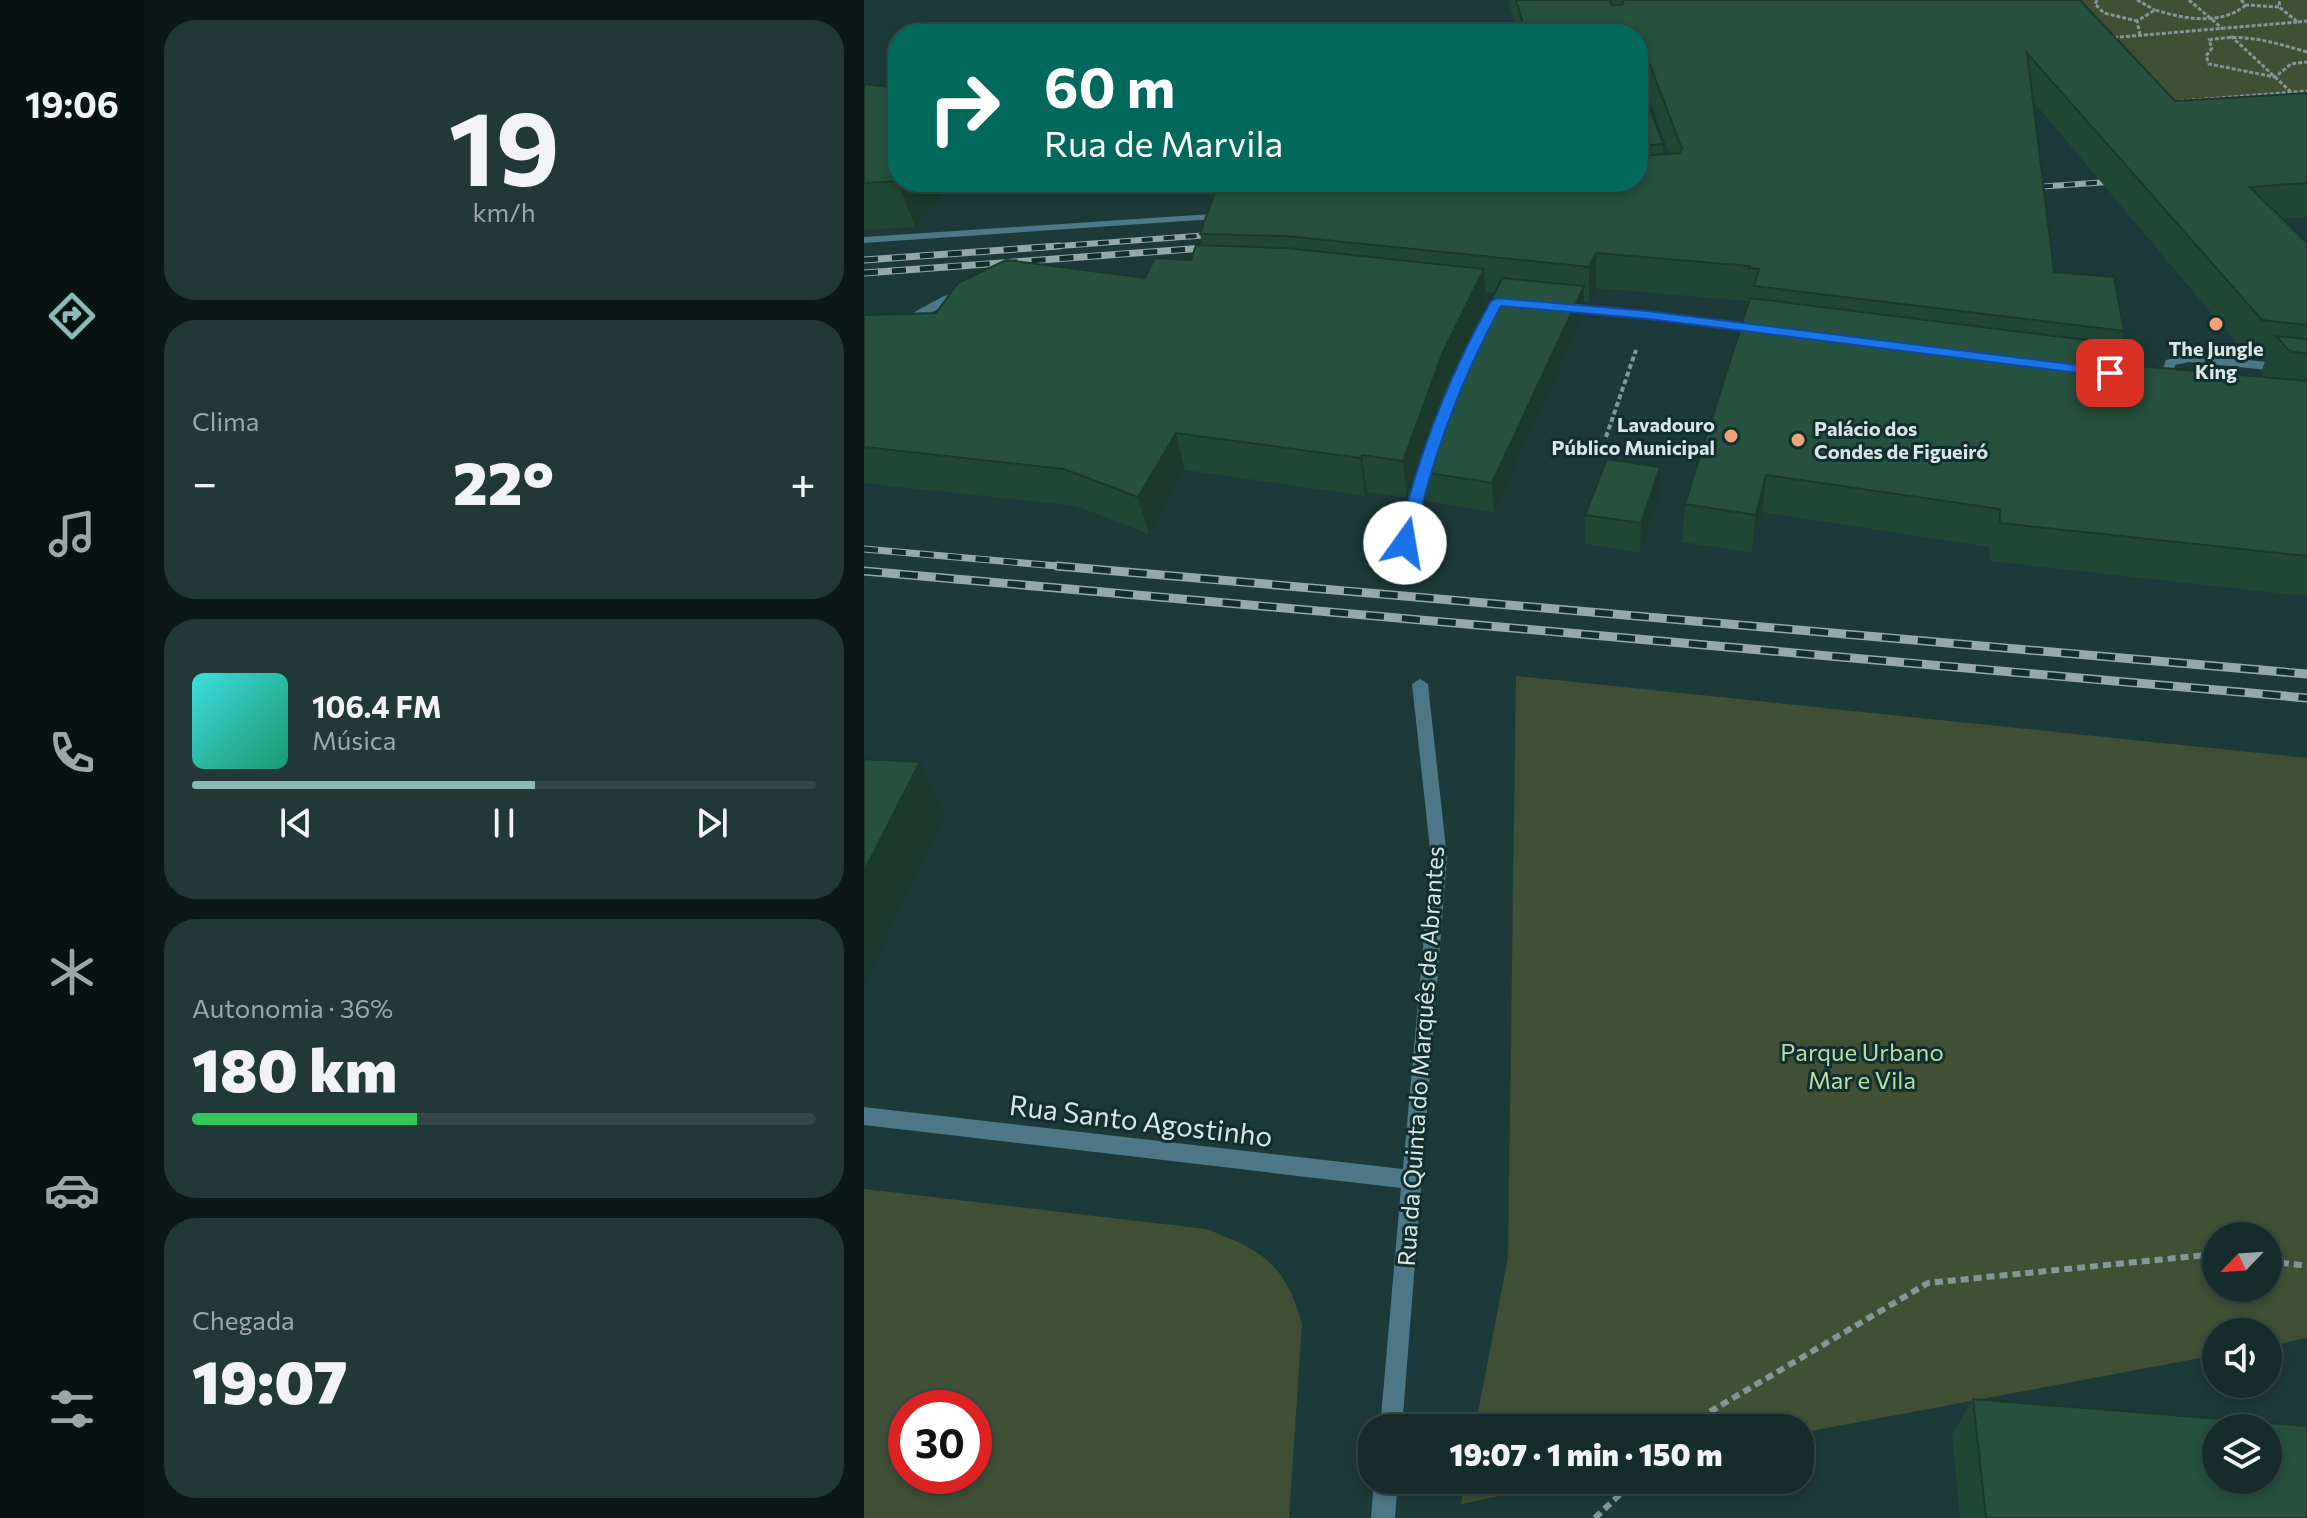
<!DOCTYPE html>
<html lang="pt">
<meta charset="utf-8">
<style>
:root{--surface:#152c2b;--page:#223837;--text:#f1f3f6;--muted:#9da7a9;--line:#344847;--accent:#8bbbb9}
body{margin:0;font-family:Commissioner,sans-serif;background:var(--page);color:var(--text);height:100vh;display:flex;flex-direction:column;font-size:30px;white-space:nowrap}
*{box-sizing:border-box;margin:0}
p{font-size:26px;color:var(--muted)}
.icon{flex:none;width:44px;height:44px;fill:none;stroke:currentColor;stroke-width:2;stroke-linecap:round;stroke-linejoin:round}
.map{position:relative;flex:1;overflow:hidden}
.sheet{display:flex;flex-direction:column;gap:20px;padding:20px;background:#0c1818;width:720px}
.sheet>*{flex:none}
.top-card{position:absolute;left:24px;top:24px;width:760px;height:168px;border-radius:32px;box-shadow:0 4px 12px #0003,0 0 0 2px var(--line);background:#00695c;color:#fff;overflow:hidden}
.needle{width:52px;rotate:245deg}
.buttons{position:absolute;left:1338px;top:1222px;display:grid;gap:16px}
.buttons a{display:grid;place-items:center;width:80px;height:80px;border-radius:50%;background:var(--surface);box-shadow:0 4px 12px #0003,0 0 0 2px var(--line);font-size:40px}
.speed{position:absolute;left:24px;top:1390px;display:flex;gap:16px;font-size:40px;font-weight:700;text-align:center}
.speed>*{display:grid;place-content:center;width:104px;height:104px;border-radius:50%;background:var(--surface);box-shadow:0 4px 12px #0003,0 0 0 2px var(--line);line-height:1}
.speed .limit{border:12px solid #d22;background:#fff;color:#111}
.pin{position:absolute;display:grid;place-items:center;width:68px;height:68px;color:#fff;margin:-34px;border-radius:16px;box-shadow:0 4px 12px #0006}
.me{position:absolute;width:88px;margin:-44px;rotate:13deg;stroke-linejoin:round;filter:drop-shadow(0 0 6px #0008)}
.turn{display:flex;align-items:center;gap:28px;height:168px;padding:0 24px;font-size:36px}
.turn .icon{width:104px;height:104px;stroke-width:2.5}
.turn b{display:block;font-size:56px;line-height:68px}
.big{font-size:60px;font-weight:800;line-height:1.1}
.sheet .card{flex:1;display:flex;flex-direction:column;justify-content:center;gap:12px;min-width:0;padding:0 28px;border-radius:32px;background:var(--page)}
.sheet .dial{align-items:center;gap:0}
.dial b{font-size:104px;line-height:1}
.song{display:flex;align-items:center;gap:24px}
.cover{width:96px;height:96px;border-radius:12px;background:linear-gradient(135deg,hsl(180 70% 55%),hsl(160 70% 35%))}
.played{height:8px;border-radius:4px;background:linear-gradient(90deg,var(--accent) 55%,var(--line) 55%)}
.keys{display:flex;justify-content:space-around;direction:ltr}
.heat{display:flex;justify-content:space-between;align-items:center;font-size:44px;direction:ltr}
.charge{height:12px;border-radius:6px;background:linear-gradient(90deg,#34c759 36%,var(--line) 0)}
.trip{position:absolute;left:494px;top:1414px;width:456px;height:80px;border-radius:32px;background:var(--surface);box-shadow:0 4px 12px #0003,0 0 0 2px var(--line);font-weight:800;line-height:80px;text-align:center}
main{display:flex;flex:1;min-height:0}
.tabs{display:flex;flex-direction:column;width:144px;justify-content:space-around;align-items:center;background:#081211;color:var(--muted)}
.tabs .icon{width:56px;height:56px}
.tabs .on{color:var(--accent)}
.tabs b{font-size:36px;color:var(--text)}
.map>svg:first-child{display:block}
.green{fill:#3f5035;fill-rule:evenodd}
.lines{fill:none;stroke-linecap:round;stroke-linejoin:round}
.path-far2{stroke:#819897;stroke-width:3;stroke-dasharray:4 2;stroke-linecap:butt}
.path-far1{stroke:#819897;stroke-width:4;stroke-dasharray:5 3;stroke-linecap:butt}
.path{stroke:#819897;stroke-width:6;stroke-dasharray:8 5;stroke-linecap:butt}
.service{fill:#4d7887;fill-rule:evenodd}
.minor{fill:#4d7887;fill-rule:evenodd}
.rail-far2-casing{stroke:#94a9a8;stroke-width:6}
.rail-far1-casing{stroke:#94a9a8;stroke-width:7}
.rail-casing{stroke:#94a9a8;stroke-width:9}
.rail-far2{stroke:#122f2f;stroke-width:4;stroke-dasharray:11;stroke-linecap:butt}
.rail-far1{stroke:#122f2f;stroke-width:5;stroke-dasharray:14;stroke-linecap:butt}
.rail{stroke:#122f2f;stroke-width:6;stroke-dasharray:18;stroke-linecap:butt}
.wall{fill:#214736;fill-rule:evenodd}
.shaded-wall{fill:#1b392c}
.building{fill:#26523f;stroke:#1b392c;stroke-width:2;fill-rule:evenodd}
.route{fill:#1a73e8;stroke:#114b97;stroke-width:2}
.poi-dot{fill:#f0a27a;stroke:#122f2f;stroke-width:3}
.labels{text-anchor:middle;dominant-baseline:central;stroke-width:6;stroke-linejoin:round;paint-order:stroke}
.far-poi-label{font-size:20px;font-weight:bold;fill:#d7e7e6;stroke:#122f2f}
.park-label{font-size:24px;fill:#b8dea3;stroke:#122f2f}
.street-label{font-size:24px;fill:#d7e7e6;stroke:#122f2f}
.near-street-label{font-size:28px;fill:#d7e7e6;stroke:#122f2f}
</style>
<main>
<nav class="tabs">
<b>19:06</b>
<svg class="icon on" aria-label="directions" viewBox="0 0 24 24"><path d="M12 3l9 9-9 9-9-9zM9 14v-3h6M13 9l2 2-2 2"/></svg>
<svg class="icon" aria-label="music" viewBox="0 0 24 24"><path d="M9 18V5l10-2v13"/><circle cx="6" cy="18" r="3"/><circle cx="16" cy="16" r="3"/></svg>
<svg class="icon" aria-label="phone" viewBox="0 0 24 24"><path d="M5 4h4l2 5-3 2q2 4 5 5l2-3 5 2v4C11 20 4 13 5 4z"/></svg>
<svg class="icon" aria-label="climate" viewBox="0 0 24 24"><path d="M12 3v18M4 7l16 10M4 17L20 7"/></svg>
<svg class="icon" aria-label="car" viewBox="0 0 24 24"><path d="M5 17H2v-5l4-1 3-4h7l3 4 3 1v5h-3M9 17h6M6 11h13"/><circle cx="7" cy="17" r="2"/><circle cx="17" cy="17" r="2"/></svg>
<svg class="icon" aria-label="filters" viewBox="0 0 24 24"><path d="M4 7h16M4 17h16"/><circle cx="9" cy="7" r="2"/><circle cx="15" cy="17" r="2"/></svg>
</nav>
<section class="sheet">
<div class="card dial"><b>19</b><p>km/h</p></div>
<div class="card"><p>Clima</p>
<div class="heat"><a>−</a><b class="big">22°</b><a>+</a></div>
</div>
<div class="card">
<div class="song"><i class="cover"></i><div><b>106.4 FM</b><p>Música</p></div></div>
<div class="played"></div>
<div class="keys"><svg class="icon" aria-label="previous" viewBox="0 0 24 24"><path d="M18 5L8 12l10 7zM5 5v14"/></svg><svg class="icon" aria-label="pause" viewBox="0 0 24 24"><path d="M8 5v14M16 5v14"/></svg><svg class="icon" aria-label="next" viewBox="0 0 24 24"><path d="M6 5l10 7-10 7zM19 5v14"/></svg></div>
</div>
<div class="card"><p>Autonomia · 36%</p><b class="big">180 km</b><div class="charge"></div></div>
<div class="card"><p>Chegada</p><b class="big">19:07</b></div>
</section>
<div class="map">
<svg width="1443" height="1518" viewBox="0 0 1443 1518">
<rect width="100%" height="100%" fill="#1c3a39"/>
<g class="green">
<polygon points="1183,0 1443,0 1443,125 1301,135"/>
<path d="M652,676L1443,758V1338L1404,1346V1332H1352V1355L936,1433V1428H611L644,1257ZM1352,1236H1404V1288H1352Z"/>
<path d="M0,1189L342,1229C398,1250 421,1263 438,1324L425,1518H0ZM42,1408H110V1476H42Z"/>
<polygon points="601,1480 713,1480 597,1504"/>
</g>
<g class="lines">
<g class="path-far2">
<polyline points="1233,0 1231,4 1240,13 1273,21"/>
<polyline points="1273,0 1291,10"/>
<polyline points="1325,0 1359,29"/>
<polyline points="1377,0 1382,5 1415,7 1416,0"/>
<polyline points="1434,22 1443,21"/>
<path d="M1276,35L1273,21L1291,10C1321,19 1356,26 1382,5"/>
<polyline points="1367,36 1427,92"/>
<polyline points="1244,38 1434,22 1415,7"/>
<path d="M1443,52C1408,42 1381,33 1345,40L1348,48L1342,56L1345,64L1411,77L1427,64L1443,62"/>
<polyline points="1304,102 1443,91"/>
</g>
<polyline class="path-far1" points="742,437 772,350"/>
<g class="path">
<polyline points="1404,1261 1443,1266"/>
<polyline points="826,1428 837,1417 1064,1283 1352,1254"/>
<polyline points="731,1518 771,1480"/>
</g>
<polygon class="service" points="1325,354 1443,366 1443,374 1325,362 1311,365 1305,383 1297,383 1295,380 1302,360"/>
<g class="minor">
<polygon points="362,213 366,214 366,218 0,243 0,237"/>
<polygon points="99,289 109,291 53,320 0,332 0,324 45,315 78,297"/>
<polygon points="699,304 899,325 905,329 899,333 695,309 693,307"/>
<path d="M566,452L572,456L559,493L548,543L541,547L536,546L534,543C539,523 549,460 566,452Z"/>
<polygon points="556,679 564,684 583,858 538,1428 516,1428 537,1188 0,1125 0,1107 539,1169 567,858 548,684"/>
<polygon points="510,1480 534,1480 531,1518 507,1518"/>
</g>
<defs>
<g id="rail-far2">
<polyline points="1156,188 1259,181"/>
<polyline points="168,248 359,234"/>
<polyline points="342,248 354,247"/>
</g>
<g id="rail-far1">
<polyline points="0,260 195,246"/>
<polyline points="0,273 354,247"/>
<polyline points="0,549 216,568"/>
</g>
<g id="rail">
<polyline points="193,566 1443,674"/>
<polyline points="0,571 1443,698"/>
</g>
</defs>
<use href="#rail-far2" class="rail-far2-casing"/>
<use href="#rail-far1" class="rail-far1-casing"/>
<use href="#rail" class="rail-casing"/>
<use href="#rail-far2" class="rail-far2"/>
<use href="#rail-far1" class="rail-far1"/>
<use href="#rail" class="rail"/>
</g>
<g class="wall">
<path d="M644,0H746L748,5H749L747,0H1216L1311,101L1443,93V217L1418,219L1443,243V596L1126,561L1125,547L898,512L888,553L818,542L821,504L884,304H882V301L732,288L725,303L720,302V314L630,512L562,501L559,472L631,293L622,292V305L582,388L543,498L503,492L501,496L321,470L285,534L212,506L0,483V315L72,313L281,278L327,260L339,246L336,234L359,185V182H774V34H653ZM778,88L782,90L805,154H799V144ZM1169,101L1384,357L1402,359L1397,372L1401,377L1266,365L1256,344L1260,331L1190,272Z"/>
<polygon points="0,84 34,88 34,182 90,182 51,227 0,230"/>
<polygon points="795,497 776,553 721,544 721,515"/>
<polygon points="1109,1399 1443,1518 1096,1518 1088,1434"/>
</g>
<g class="shaded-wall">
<polygon points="34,182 90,182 51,227"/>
<polygon points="732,253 732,288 725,303 725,267"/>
<polygon points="620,269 622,305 582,388 543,498 539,461 579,352"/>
<polygon points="720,286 720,314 630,512 628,483"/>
<polygon points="312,433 321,470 285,534 274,497"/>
<polygon points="498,455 503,492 501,496 496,458"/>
<polygon points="796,467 795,497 776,553 777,523"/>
<polygon points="902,475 898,512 888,553 892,515"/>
<polygon points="56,762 82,813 0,985 0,871"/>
</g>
<g class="building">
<polygon points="652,0 746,0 748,5 758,5 760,1 760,0 1216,0 1311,101 1443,93 1443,183 1386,187 1443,243 1443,325 1398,320 1163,53 1190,272 1250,277 1260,331 890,286 895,269 885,268 886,266 732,253 725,267 422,236 336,234 353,186 408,182 774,182 774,156 816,153 818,149 783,57 774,53 774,56 774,34 662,34"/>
<polygon points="774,77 799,144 774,146"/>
<polygon points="0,84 34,88 34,181 0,183"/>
<polygon points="332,245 422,248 620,269 579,352 539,461 498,455 496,458 312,433 274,497 200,469 0,447 0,315 72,313 94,283 142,260 281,278 291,258 327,260"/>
<polygon points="638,278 720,286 628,483 559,472 586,392 610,334"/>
<polygon points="886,298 1262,345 1266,365 1443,381 1443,556 1136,523 1136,509 902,475 892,515 821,504"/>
<polygon points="1412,336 1443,339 1443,354 1425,351"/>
<polygon points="743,459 796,467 777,523 721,515"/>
<polygon points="0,759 56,762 0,871"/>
<path d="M1109,1399L1443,1426V1518H1122ZM1352,1428H1404V1480H1352Z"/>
</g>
<path class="route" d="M633,298L784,311L1246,369L1253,373L1246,377L784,319L637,306C597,379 567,461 549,543L547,546H535L533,543C553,459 584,376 627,301Z"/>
<g class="poi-dot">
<circle cx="1352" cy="324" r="8"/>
<circle cx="867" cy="436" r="8"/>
<circle cx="934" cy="440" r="8"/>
</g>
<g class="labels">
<g class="far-poi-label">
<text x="1352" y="348">The Jungle<tspan x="1352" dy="23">King</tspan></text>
<text x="851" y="424" text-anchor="end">Lavadouro<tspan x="851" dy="23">Público Municipal</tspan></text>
<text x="950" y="428" text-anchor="start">Palácio dos<tspan x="950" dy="23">Condes de Figueiró</tspan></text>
</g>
<g class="park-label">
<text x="998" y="1051">Parque Urbano<tspan x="998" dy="28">Mar e Vila</tspan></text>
</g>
<g class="street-label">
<text transform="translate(556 1056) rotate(-86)">Rua da Quinta do Marquês de Abrantes</text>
</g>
<g class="near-street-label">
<text transform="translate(277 1120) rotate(7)">Rua Santo Agostinho</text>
</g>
</g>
</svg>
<div class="buttons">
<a><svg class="needle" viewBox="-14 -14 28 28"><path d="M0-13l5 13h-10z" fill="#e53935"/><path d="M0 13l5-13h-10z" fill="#9da7a9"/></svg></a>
<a><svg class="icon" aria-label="sound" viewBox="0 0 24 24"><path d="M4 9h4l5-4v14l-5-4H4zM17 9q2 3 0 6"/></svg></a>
<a><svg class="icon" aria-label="layers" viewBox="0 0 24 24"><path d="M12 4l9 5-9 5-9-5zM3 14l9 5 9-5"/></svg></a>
</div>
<div class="speed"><div class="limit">30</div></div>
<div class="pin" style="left:1246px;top:373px;background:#d93025"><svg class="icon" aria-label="arrive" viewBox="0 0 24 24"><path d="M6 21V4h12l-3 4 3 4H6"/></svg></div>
<svg class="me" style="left:541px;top:543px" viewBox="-20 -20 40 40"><circle r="19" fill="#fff"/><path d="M0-13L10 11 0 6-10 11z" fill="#1a73e8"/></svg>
<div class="trip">19:07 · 1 min · 150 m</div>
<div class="top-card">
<div class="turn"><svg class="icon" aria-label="right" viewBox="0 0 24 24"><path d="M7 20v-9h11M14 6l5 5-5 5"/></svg><div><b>60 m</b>Rua de Marvila</div></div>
</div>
</div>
</main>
